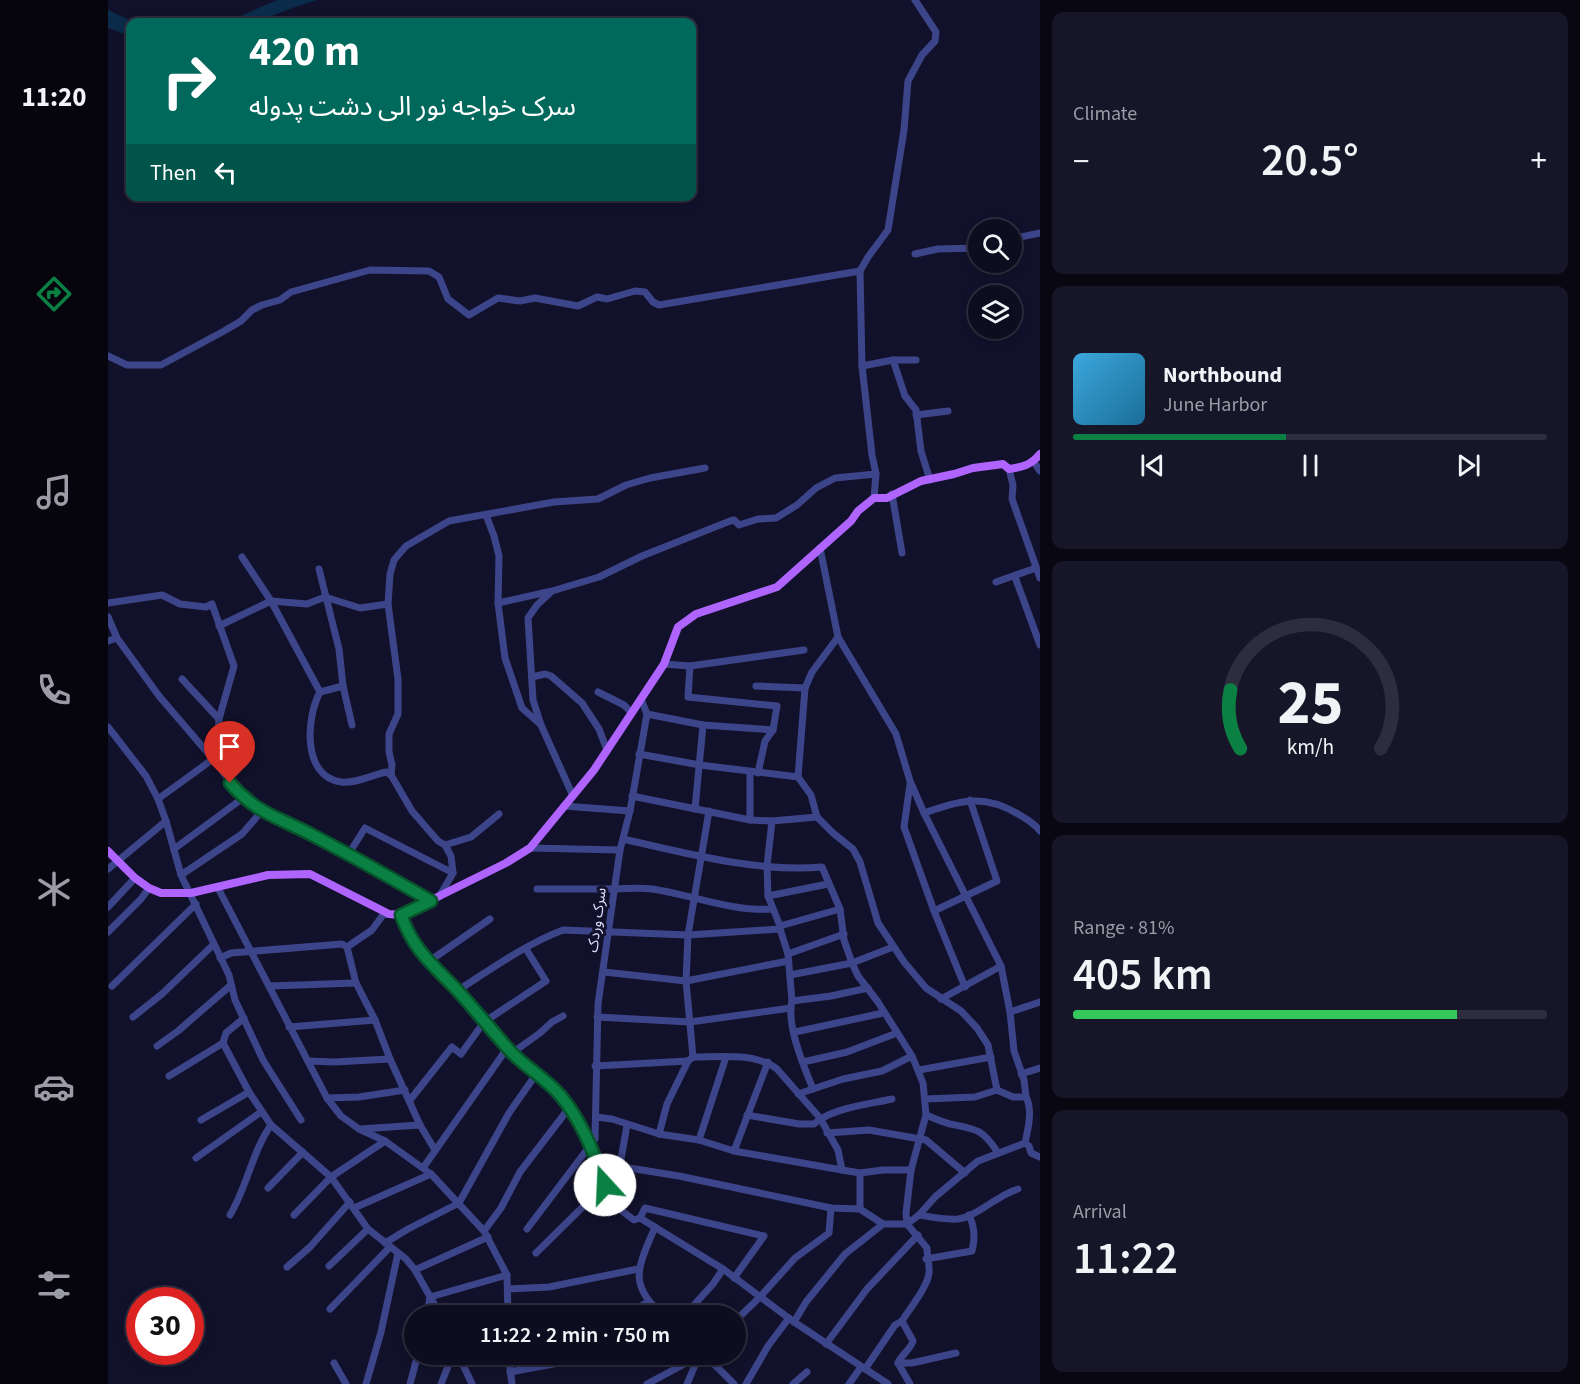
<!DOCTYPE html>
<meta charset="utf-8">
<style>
:root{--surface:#0e0d20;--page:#171629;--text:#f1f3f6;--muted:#9b9ca5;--line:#2e2d3e;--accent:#0b8043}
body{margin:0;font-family:"Source Sans 3","Noto Sans Arabic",sans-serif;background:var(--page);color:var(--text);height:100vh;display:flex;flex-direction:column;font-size:22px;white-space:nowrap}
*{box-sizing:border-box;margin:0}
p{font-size:20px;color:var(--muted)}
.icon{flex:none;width:33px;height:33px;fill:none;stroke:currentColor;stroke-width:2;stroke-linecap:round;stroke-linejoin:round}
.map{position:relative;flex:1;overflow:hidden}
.sheet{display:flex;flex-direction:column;gap:12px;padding:12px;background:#080712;width:540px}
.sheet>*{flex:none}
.hud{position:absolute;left:18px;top:18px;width:570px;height:183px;border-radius:12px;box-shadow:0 3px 9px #0003,0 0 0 2px var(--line);background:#00695c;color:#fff;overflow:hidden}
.controls{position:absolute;left:860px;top:219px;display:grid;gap:12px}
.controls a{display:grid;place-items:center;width:54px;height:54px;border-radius:50%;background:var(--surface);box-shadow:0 3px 9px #0003,0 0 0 2px var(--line);font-size:30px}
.speed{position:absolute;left:18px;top:1287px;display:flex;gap:12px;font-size:30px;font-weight:700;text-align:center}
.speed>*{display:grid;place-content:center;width:78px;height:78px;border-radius:50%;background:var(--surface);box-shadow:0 3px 9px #0003,0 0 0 2px var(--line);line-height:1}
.speed .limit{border:9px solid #d22;background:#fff;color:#111}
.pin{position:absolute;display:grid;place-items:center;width:51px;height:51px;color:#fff;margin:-62px -26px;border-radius:50% 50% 50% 0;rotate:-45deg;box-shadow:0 0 6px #0007}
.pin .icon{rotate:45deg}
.me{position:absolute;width:66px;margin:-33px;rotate:340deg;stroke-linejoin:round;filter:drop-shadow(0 0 4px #0008)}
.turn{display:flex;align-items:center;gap:21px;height:126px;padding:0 24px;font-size:27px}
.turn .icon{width:78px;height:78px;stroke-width:2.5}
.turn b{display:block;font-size:42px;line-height:51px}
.then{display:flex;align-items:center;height:57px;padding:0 24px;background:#0003;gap:12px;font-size:22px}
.big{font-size:45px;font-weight:600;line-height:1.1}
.sheet .tile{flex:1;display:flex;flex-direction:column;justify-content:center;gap:9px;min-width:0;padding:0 21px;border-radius:12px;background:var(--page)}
.sheet .dial{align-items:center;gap:0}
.dial svg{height:156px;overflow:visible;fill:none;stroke:var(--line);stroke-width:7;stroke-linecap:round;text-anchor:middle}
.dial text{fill:var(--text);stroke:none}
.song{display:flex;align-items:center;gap:18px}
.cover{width:72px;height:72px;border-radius:9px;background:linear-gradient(135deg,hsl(200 70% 55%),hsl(200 70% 35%))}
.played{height:6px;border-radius:3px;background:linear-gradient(90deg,var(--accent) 45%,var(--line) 45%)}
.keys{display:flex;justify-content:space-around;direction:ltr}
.heat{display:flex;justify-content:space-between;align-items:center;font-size:33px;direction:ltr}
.charge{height:9px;border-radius:4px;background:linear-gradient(90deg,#34c759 81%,var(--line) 0)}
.trip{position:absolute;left:296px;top:1305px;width:342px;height:60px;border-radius:30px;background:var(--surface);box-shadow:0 3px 9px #0003,0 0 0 2px var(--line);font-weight:600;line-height:60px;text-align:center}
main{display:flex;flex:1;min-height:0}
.tab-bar{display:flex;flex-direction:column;width:108px;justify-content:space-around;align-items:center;background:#06050d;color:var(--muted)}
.tab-bar .icon{width:42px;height:42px}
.tab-bar .on{color:var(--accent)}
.tab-bar b{font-size:27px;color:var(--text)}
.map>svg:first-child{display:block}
.water{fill:#0b2b4a}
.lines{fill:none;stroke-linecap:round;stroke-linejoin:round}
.minor{stroke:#3d458a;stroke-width:7}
.major{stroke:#af64fe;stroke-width:8}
.route-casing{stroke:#07532c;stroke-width:15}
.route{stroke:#0b8043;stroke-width:10}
.labels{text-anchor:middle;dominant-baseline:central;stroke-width:6;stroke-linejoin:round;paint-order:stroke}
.street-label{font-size:15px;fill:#dcddff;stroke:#12112b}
</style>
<main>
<nav class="tab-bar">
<b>11:20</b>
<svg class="icon on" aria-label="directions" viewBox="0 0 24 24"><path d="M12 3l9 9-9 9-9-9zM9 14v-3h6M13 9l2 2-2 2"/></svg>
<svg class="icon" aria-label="music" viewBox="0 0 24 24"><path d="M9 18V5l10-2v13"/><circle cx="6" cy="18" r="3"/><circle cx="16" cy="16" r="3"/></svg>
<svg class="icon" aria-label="phone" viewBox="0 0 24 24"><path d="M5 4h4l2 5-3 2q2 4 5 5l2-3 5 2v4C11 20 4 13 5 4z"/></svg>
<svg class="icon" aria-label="climate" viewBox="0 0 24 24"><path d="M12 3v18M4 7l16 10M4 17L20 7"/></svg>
<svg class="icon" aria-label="car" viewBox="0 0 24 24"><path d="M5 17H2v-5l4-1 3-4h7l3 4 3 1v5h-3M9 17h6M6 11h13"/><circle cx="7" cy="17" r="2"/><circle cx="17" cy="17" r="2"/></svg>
<svg class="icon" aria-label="filters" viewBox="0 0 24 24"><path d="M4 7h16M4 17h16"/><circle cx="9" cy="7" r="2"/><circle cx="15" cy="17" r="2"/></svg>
</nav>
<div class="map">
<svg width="932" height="1384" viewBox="0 0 932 1384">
<rect width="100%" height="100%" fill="#12112b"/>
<g class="water">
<polygon points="169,0 210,0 187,7 148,22 119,22"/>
<polygon points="0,10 26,22 22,22 22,36 0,28"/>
</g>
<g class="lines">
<g class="minor">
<polyline points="903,239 932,233"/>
<polyline points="807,254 830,249 870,248"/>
<polyline points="0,356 19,365 53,365 116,331 133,321 144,310 154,305 172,300 183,292 262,270 321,271 331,277 340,299 361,315 390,298 412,301 427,298 470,306 489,297 499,299 527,291 537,292 545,302 551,305 752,271"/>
<polyline points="785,360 797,396 808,410 813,451 822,480"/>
<polyline points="754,366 785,360 808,360"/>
<polyline points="808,415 840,411"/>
<polyline points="926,462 932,471"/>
<polyline points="901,469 905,485 904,499 932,578"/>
<polyline points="784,494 794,553"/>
<polyline points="766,498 768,474 764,455 754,366 752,271 760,257 780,230 796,130 800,81 814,55 827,41 828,32 807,0"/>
<polyline points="378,515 386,536 391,556 390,603 397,658 414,708 433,725 465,796"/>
<path d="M712,548L730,637L704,672L697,688L690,777L703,795L709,817L725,833L745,849L752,862L770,923L796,962L818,988L853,1011L869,1028L880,1045L889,1090L905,1097H918C925,1110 920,1129 917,1143"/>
<polyline points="134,557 163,601 212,692"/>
<polyline points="211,569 231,649 235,686"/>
<polyline points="907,577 932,645"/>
<polyline points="888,582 928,568"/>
<polyline points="0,603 54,595 72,604 98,607 104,604 126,666 111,719 110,736 105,759 50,799"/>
<polyline points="390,603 444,591 491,577 534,556 622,521 626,520 631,525 650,519 668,518 689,505 708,488 727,478 768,474"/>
<polyline points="0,617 9,638 51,696 105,759 135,798 153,812 203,834 323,901"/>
<polyline points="111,626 163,601 199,604 217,597 252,608 280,604"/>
<polyline points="730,637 788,734 802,781 816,813 893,966 902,1012 906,1051 916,1080 918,1097"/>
<polyline points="0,641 9,638"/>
<polyline points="556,664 582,666 696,650"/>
<polyline points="582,666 580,697 669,706 665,730 657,741 650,773"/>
<polyline points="424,677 437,674 443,676 474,703 491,729 499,750"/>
<polyline points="74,679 111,719"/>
<polyline points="648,686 697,688"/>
<polyline points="490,692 516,705 524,713"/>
<polyline points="539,714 595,725 665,730"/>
<path d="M244,725L235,686L212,692C198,718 194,776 233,782C247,784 264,775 278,772L283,775L304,811L330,841L337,845L343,856L345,873L331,897"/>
<polyline points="433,725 425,700 420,618 429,605 442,593"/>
<polyline points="0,727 38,776 50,799 58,821 73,875 121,975 127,1000 155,1060 193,1120"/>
<polyline points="531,754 592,765 690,777"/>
<polyline points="283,775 284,765 281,752 281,734 290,714 290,679 280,604 282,574 286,560 298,546 341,521 446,502 490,499 518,485 542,478 597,468"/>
<polyline points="802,784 796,827 826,911 857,987"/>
<polyline points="524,796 642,820 664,821 709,817"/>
<polyline points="456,806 522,811"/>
<polyline points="587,809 595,725"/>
<path d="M816,813C852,801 875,793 910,814C918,819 926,823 932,831"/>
<polyline points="642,820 642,772"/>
<path d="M664,821L659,866L660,896L672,926V929L680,954L684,1001C678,1025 696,1067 705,1089"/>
<path d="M515,839C577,853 651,873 714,867L732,909L736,940L744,963L750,976L770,1002L804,1056L815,1083L818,1115L803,1170L798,1213L799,1224L819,1248C819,1257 822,1266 821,1273C819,1288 802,1308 794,1321L805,1341C803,1349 793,1355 790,1363L802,1384"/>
<polyline points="337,845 363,837 391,814"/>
<polyline points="422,848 512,850"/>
<polyline points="66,849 135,798"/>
<polyline points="240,855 257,828 345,873"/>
<polyline points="0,869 58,821"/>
<polyline points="73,875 134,834 153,812"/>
<polyline points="110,888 219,1098 233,1116 251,1129 277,1141 323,1174 376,1231 399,1275 400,1316"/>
<path d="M429,889C454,889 478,889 503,889C517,889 529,887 544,889C584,895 625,912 665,909"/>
<polyline points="660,896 720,884"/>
<polyline points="0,907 27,878"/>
<polyline points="826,911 889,881 862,800"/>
<polyline points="293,915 300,932 320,962 349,991 404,1053 452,1095 472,1123 506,1205 526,1220 532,1218 615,1269 686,1322 780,1384"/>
<polyline points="672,926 732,909"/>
<polyline points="0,932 33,899 41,888"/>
<polyline points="239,947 264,930 275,915 281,914"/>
<polyline points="680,954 736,934"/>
<polyline points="112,958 123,953 234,944 239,947 248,983 267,1020 282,1059 312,1125 327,1150"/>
<polyline points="320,962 382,919"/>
<polyline points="496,972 578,981 680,961"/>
<polyline points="682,975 744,963 785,947"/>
<polyline points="4,986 88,904"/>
<polyline points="161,986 248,983"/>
<path d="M349,991C383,969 418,944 455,930L580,935L672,929"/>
<polyline points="833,999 893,966"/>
<polyline points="684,1001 723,996 760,988"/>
<polyline points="902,1012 932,1002"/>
<polyline points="25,1017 54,994 106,944"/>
<polyline points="489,1017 582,1022 683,1008"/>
<polyline points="136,1018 118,1033 115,1043 141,1092 163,1125 223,1177 260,1229 298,1259 307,1270 333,1316"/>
<polyline points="181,1027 267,1020"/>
<polyline points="687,1032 775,1013"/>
<polyline points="49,1046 70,1031 123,985"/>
<polyline points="404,1053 432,1033 444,1022 455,1016"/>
<polyline points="585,1057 578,981 580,935 601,811"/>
<polyline points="200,1061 226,1062 282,1059"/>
<polyline points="695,1062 739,1052 789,1033"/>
<polyline points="487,1066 580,1061"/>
<polyline points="811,1070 883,1057"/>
<polyline points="913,1074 932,1068"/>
<polyline points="61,1076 115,1043"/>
<polyline points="690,1094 735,1079 774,1071 804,1056"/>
<polyline points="219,1098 251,1097 297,1090"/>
<polyline points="817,1099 867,1097 889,1090"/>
<polyline points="302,1100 344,1047 353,1054 376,1022 438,981 418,949"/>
<path d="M639,1115L691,1124H706C723,1108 762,1104 784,1099"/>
<path d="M818,1115C826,1118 834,1122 842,1124C868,1129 875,1129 890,1153"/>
<polyline points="488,1117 504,1119 551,1134 591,1140 626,1151 734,1170 752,1173 775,1170 803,1170"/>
<polyline points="93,1120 141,1092"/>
<polyline points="252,1129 312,1125"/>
<polyline points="719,1133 761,1130 818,1140 857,1173"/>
<path d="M551,1134L559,1104L580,1061L585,1057C611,1057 647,1052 669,1069L712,1118L730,1150L734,1170"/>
<polyline points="591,1140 618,1057"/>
<polyline points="626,1151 660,1062"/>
<polyline points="88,1158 153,1112"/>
<polyline points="490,1163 571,1176 723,1208 752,1209 775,1224 799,1224 811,1215 827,1197 870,1161 917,1143 921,1146 923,1153 932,1157"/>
<polyline points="512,1165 519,1125"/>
<polyline points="315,1168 400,1047"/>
<polyline points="160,1188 195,1152"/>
<polyline points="246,1208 323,1174"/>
<polyline points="752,1209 752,1173"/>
<path d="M122,1215C139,1187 144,1152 163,1125"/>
<polyline points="186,1215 223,1177 277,1141"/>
<path d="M811,1215C823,1217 837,1220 850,1219C870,1216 889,1195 910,1189"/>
<polyline points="532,1218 537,1208 656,1236 626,1278"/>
<path d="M547,1227C531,1266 518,1284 556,1316"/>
<polyline points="419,1229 487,1139 490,1004 512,850 522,811 539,714 533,699"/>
<polyline points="376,1231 393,1208 412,1172 461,1108"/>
<polyline points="277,1243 300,1229 351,1203 401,1113 429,1073"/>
<polyline points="428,1253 497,1185"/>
<path d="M818,1259L864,1251C867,1238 867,1228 861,1215"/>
<polyline points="221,1266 260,1229"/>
<polyline points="179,1267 202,1247 242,1202"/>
<polyline points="307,1270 380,1237"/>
<polyline points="400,1289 441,1287 530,1269"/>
<polyline points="222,1309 282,1247"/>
<polyline points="319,1316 322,1297 399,1275"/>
<polyline points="482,1316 529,1308 540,1302"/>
<polyline points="576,1316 605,1284 615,1269"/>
<polyline points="627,1321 652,1297 687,1258 721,1233 723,1208"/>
<polyline points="686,1322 698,1302 737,1254 775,1224"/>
<polyline points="718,1344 759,1289 810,1235"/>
<polyline points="350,1354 364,1384"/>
<polyline points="400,1354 404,1384"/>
<polyline points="596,1354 626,1384"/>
<polyline points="353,1362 379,1354"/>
<polyline points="226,1363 238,1384"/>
<polyline points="790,1363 804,1363 848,1353"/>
<polyline points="757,1369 787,1325 794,1321"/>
<polyline points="402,1372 499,1354"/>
<polyline points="258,1384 273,1332 290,1253"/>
<polyline points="302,1384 310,1354"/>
<polyline points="333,1384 345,1354"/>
<polyline points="539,1384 595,1354"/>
<polyline points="579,1384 590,1358"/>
<polyline points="638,1384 660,1346 681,1318"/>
<polyline points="685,1384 699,1372"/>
<polyline points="741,1384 753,1367"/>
</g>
<path class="major" d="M0,851L27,878L41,888L53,893H83L160,875L202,874L281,914L293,915L398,863L422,848L486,770L556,664L570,627L588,614L669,587L743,521L750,511L766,498H779L813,481L846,474L865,468L895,464L901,469C915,467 923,465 932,454"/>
</g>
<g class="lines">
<defs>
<path id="route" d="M122,783C150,815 171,817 206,836C246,857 285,879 323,901L293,915C306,951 324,964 350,991C368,1011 386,1033 404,1053C419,1068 438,1079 452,1095C474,1121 487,1154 497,1185"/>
</defs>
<use href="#route" class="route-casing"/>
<use href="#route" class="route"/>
</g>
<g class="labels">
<g class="street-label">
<text transform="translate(489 920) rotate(-82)">سرک وردک</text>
</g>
</g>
</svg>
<div class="controls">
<a><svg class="icon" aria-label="search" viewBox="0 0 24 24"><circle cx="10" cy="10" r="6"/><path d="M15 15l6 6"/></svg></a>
<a><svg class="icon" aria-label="layers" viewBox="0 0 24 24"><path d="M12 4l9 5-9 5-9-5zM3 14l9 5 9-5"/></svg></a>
</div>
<div class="speed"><div class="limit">30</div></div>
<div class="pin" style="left:122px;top:783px;background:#d93025"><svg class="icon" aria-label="arrive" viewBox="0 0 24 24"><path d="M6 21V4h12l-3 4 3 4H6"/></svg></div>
<svg class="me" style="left:497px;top:1185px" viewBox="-20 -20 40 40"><circle r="19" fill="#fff"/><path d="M0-13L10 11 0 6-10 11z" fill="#0b8043"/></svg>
<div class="trip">11:22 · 2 min · 750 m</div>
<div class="hud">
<div class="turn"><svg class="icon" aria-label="right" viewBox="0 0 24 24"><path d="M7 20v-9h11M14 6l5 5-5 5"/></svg><div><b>420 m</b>سرک خواجه نور الی دشت پدوله</div></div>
<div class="then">Then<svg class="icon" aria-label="left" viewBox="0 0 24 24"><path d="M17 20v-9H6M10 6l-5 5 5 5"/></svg></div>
</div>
</div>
<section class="sheet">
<div class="tile"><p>Climate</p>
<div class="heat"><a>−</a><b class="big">20.5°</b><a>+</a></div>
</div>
<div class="tile">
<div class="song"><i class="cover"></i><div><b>Northbound</b><p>June Harbor</p></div></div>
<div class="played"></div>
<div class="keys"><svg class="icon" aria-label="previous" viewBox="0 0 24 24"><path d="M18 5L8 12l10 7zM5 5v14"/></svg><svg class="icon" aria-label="pause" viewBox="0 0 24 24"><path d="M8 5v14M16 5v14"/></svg><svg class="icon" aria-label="next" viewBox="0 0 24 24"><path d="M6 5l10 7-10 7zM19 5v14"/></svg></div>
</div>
<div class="tile dial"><svg viewBox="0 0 100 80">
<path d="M14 69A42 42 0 1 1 86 69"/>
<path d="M14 69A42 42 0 0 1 9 39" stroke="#0b8043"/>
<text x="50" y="56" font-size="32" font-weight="700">25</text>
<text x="50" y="72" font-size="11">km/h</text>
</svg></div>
<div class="tile"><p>Range · 81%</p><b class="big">405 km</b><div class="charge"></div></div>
<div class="tile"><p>Arrival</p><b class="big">11:22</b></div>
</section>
</main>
